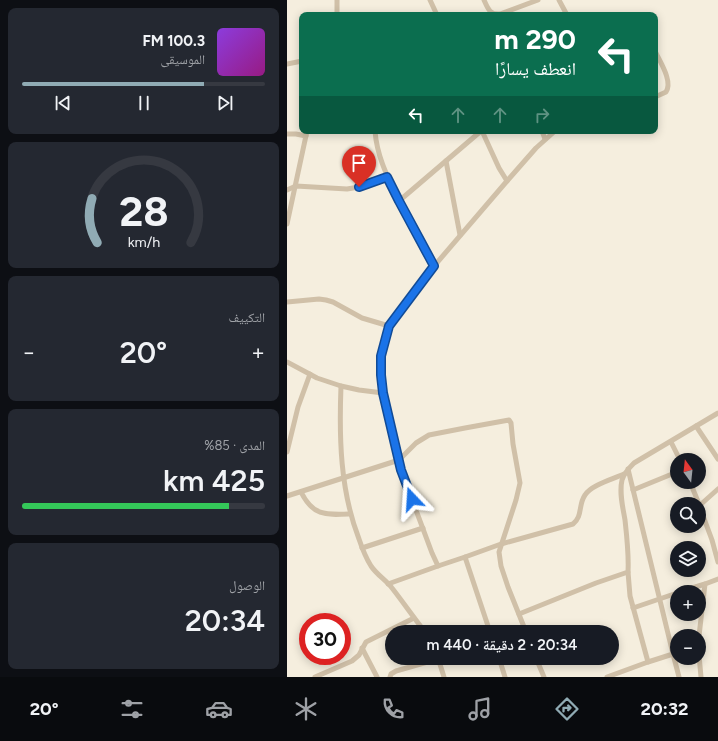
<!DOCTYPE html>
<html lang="ar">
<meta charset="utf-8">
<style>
:root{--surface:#171b24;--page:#242831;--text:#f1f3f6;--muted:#9ea1a6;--line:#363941;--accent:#90abb4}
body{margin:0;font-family:Figtree,"Noto Naskh Arabic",sans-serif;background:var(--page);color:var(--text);direction:rtl;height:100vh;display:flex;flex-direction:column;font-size:15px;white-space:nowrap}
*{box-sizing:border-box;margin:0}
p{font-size:13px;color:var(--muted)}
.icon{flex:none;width:22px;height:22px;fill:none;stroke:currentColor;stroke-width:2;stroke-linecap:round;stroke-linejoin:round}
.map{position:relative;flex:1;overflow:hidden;direction:ltr}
.side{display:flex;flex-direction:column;gap:8px;padding:8px;background:#0d0f14;width:287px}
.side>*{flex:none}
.top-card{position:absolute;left:12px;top:12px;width:359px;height:122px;border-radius:8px;box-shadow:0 2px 10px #0003;direction:rtl;background:#0b6e4f;color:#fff;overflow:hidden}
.needle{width:26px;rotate:345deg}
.buttons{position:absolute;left:383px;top:453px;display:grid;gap:8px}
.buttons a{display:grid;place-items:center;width:36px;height:36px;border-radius:50%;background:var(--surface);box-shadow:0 2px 10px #0003;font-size:20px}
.speed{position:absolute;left:12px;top:613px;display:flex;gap:8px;font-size:20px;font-weight:700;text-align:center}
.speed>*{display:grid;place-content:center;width:52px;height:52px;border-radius:50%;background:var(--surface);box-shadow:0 2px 10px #0003;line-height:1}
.speed .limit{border:6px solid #d22;background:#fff;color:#111}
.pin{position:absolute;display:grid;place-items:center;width:34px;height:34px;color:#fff;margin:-41px -17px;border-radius:50% 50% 50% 0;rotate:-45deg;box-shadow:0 0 4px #0007}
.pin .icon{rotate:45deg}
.me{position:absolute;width:44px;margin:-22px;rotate:340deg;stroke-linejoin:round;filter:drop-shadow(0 0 3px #0008)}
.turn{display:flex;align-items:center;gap:14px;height:84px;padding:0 16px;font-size:18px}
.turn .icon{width:52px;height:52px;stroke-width:2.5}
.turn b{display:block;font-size:28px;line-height:34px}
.lanes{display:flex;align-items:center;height:38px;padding:0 16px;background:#0003;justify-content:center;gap:20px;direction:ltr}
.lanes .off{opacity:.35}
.big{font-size:30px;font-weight:600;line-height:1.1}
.side .tile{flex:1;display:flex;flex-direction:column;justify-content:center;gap:6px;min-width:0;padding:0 14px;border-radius:8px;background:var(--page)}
.side .dial{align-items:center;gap:0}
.dial svg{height:104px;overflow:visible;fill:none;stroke:var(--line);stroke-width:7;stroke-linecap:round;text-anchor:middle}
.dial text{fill:var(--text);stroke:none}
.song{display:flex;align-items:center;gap:12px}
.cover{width:48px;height:48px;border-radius:6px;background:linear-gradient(135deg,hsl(270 70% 55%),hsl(310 70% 35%))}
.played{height:4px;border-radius:2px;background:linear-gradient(90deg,var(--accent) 75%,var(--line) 75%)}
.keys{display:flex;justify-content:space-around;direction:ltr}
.heat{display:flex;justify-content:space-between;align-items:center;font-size:22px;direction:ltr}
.charge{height:6px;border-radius:3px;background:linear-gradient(90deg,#34c759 85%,var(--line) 0)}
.trip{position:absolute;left:98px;top:625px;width:234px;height:40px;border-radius:20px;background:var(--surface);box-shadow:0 2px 10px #0003;font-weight:600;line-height:40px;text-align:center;direction:rtl}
.tab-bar{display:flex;height:64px;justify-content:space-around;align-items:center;background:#090b0e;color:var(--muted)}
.tab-bar .icon{width:28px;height:28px}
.tab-bar .selected{color:var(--accent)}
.tab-bar b{font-size:18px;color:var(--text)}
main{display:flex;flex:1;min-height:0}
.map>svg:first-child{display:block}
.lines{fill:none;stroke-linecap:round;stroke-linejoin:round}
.minor{stroke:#d0c0a8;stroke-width:5}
.route-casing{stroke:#114b97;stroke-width:10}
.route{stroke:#1a73e8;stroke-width:7}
</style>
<main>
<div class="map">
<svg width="431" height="677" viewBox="0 0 431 677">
<rect width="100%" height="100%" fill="#f5eede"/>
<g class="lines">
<g class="minor">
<polyline points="143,0 150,15"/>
<path d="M197,0C201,9 203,15 213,14L251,0"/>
<polyline points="272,0 280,15"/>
<polyline points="50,15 50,0"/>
<path d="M368,51C373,62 386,81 379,92L368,97"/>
<polyline points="0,64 15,61"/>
<path d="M88,131C90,157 101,178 112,201"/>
<polyline points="195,131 212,168 220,181"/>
<polyline points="255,131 258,139"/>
<polyline points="0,134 9,134 19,136"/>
<polyline points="159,161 173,235"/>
<polyline points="0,190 9,186 60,189 72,187 101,177"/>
<polyline points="0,224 20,131"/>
<polyline points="147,266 112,201 194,131"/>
<polyline points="0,302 32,299 39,300 46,302 75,318 102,326"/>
<path d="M0,362L30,378L54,386C52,437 53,490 72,539C75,548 79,558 84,566C90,575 99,580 105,588C116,602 127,618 138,632"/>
<polyline points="54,386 72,390 96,393"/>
<polyline points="409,426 431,459"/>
<polyline points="384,442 393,460"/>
<polyline points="0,452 11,407 23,374"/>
<polyline points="341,469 386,654"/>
<polyline points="403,482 412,504"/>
<polyline points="346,490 390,472"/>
<path d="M14,492C26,516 38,515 63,514"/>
<polyline points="0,496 112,460 129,443 142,435 178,428 222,420 224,423 226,444 233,483 229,500 212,552 214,566 221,587 239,632"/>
<polyline points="412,505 425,540 431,562"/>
<polyline points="412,506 431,489"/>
<polyline points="75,548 136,528"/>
<path d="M178,557L214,544L286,524C296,516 291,505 298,495C304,485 326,479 337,474"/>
<polyline points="101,584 151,566"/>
<polyline points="392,592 418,584"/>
<polyline points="346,608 390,593"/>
<path d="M232,614L309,583L341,572C342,555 340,538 338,520C336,508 332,493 335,480C337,473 342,468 347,463L431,413"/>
<polyline points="203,632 178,557 151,566 145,553 114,470 96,393 93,375 94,356 97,341 102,326 142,272 220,181 249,148 268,131"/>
<polyline points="412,636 418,584 431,579"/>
<polyline points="75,648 90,677"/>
<polyline points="412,655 414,677"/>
<polyline points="151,658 157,677"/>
<polyline points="212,658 218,677"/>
<polyline points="249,658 257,677"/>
<polyline points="361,662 386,654 392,677"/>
<polyline points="28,677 65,661 72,655 79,642 127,618"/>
<polyline points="103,677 104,674 109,671 151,659"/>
<polyline points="320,677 361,662 343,596 341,572"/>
</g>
</g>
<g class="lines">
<defs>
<polyline id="route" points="72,187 100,177 112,201 147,266 102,326 94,356 94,375 96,393 114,470 125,499"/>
</defs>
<use href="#route" class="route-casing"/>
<use href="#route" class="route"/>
</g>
</svg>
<div class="buttons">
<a><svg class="needle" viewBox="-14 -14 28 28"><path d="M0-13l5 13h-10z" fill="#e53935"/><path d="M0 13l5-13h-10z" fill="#9ea1a6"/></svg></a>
<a><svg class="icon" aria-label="search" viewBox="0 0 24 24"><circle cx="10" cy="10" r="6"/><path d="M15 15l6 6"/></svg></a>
<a><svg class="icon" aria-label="layers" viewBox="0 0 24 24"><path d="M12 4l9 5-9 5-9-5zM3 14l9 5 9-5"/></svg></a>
<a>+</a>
<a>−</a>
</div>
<div class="speed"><div class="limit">30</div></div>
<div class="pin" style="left:72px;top:187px;background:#d93025"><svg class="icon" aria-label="arrive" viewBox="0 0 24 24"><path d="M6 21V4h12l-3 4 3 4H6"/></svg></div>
<svg class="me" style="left:125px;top:499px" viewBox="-20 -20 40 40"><path d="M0-17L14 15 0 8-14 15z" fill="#1a73e8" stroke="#fff" stroke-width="4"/></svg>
<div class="trip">20:34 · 2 دقيقة · 440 m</div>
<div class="top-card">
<div class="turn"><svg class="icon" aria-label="left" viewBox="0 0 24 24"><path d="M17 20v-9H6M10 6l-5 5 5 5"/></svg><div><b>290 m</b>انعطف يسارًا</div></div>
<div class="lanes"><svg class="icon" aria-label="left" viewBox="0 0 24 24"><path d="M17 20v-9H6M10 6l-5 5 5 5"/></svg><svg class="icon off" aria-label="ahead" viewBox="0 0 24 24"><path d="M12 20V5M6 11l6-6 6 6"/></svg><svg class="icon off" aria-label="ahead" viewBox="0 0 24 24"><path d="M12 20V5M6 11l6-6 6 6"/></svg><svg class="icon off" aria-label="right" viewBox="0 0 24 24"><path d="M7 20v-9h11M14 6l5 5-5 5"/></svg></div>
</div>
</div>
<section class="side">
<div class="tile">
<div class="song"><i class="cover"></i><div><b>100.3 FM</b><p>الموسيقى</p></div></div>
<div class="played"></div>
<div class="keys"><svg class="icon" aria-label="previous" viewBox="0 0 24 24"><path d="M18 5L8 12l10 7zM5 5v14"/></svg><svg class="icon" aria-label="pause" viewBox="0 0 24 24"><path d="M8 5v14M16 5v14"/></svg><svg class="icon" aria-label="next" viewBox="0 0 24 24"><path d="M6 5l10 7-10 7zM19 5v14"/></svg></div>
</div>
<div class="tile dial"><svg viewBox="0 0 100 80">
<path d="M14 69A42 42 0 1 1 86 69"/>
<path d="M14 69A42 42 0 0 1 10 35" stroke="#90abb4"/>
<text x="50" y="56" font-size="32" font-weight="700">28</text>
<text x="50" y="72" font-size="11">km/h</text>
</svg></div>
<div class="tile"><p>التكييف</p>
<div class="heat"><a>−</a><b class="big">20°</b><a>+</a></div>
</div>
<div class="tile"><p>المدى · 85%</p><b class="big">425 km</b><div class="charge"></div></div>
<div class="tile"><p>الوصول</p><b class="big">20:34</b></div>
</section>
</main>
<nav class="tab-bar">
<b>20:32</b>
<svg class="icon selected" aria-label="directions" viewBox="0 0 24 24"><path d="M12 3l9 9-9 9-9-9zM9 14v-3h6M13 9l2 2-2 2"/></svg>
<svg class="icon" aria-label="music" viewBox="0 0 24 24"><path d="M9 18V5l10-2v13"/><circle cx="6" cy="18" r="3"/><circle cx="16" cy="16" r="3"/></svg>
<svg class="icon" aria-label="phone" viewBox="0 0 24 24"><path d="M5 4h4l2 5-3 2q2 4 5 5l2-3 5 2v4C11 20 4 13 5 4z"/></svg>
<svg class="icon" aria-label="climate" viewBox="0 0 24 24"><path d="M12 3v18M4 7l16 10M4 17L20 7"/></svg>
<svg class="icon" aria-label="car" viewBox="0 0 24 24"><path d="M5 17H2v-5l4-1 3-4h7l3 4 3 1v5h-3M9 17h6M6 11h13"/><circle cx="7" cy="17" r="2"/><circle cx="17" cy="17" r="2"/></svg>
<svg class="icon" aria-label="filters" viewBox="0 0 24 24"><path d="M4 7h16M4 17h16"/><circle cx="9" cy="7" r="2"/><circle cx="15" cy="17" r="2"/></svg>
<b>20°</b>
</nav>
